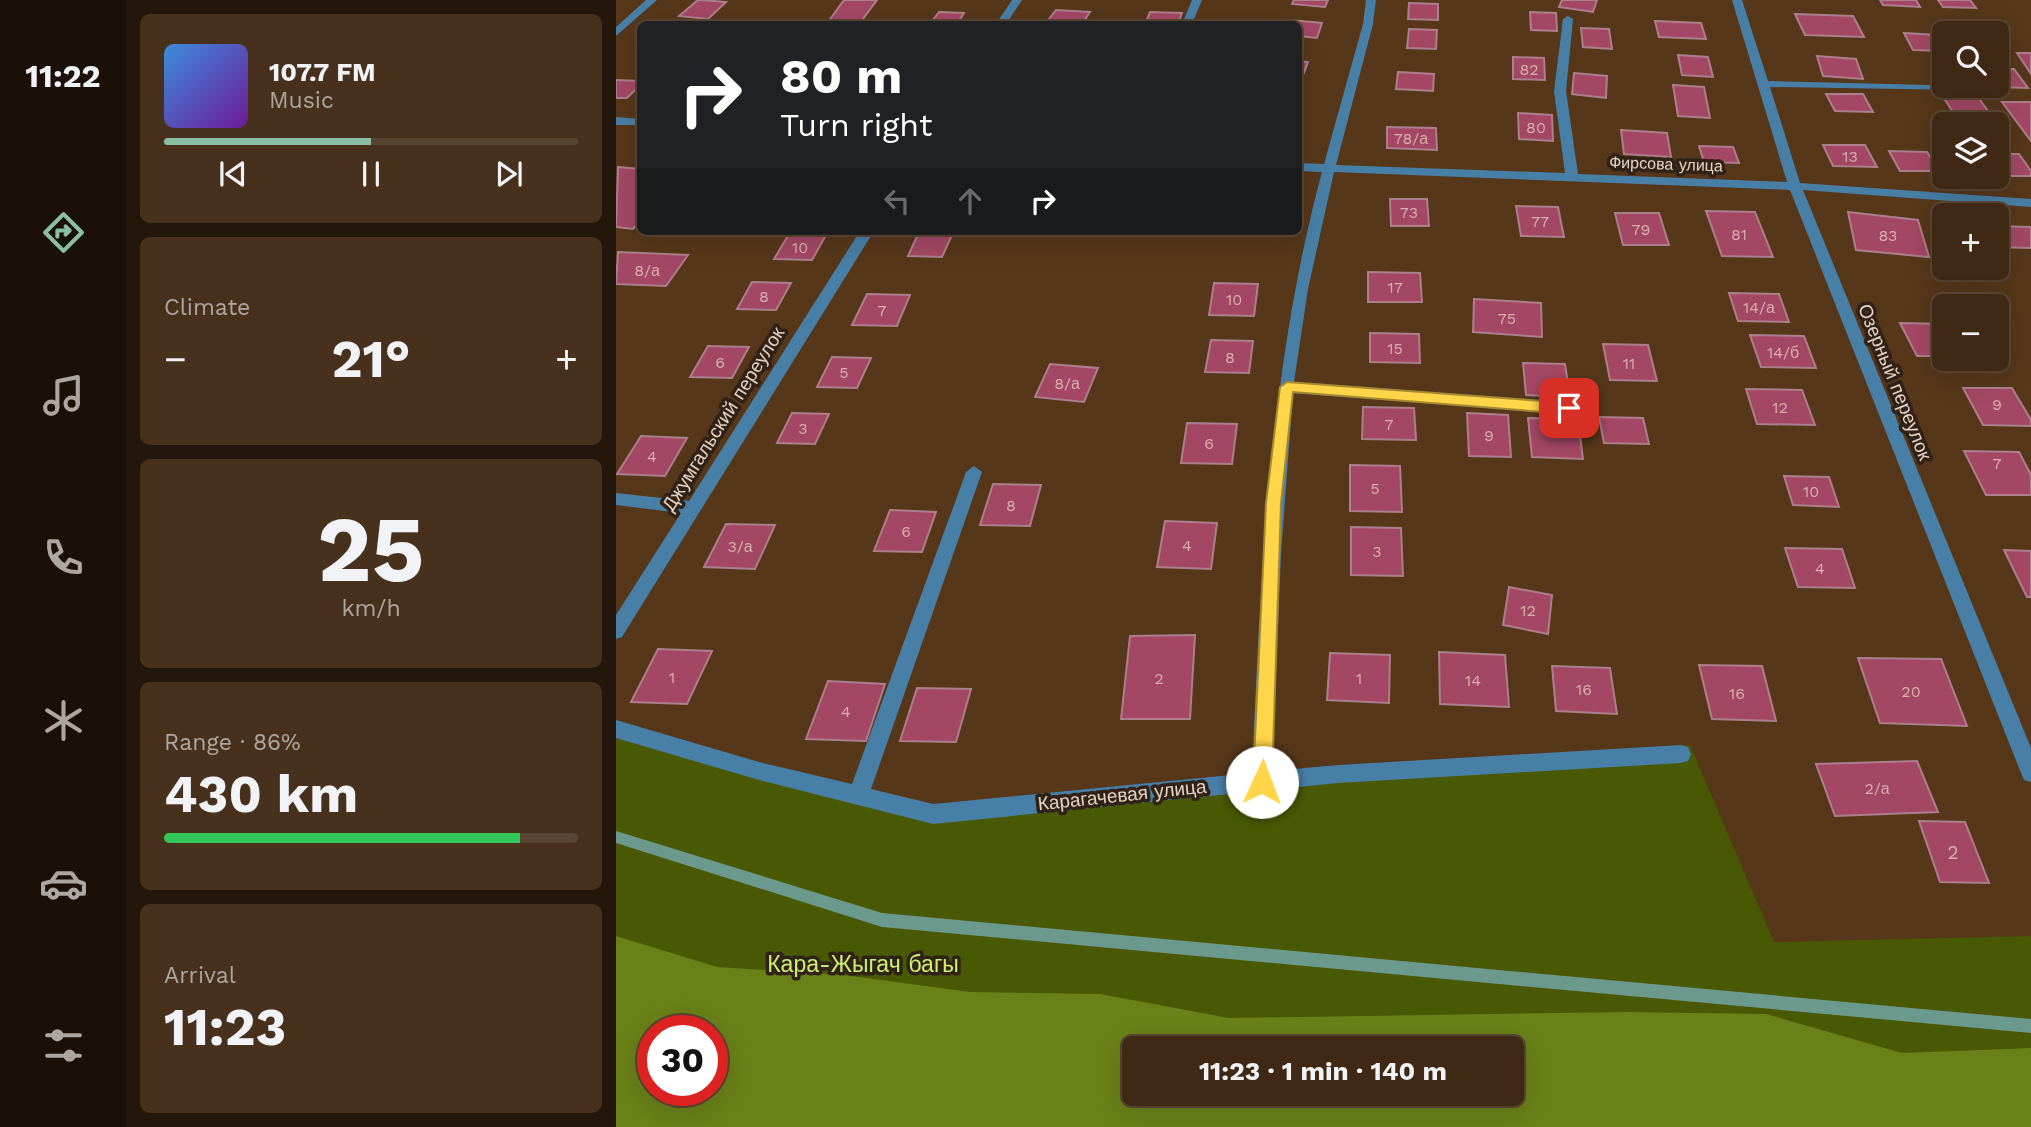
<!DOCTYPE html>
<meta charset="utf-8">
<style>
:root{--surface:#402914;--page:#47311d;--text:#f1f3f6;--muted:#aea6a0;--line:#594534;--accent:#8abfa5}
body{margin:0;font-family:"Work Sans",sans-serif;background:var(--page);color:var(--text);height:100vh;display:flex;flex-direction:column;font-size:26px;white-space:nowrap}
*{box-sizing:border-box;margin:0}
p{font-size:23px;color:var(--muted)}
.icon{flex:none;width:38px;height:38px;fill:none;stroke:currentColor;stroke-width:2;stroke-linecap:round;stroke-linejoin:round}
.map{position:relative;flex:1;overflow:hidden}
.side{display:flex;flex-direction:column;gap:14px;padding:14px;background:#23170b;width:490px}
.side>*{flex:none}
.hud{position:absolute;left:21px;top:21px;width:665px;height:214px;border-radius:10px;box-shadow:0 7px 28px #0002,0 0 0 2px var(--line);background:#202124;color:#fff;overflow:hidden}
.controls{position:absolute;left:1316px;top:21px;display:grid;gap:14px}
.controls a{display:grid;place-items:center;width:77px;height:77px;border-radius:10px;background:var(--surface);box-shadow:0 7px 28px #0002,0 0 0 2px var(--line);font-size:35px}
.speed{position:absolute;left:21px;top:1015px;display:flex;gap:14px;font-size:35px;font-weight:700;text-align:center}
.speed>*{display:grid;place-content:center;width:91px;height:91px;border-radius:50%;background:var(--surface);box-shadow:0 7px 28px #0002,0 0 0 2px var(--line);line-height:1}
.speed .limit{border:10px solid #d22;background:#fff;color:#111}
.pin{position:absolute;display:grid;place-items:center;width:60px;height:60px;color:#fff;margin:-30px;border-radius:14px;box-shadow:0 4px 10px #0006}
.me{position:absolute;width:77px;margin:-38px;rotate:2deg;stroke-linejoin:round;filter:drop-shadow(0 0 5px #0008)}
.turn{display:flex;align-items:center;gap:24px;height:147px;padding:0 28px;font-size:32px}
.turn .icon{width:91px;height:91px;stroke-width:2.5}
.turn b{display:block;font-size:49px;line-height:60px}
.lanes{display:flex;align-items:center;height:66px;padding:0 28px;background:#0003;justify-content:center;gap:35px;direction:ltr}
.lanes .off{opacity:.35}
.big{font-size:52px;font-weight:700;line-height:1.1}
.side .widget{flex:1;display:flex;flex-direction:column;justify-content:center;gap:10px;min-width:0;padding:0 24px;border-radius:10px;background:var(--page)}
.side .dial{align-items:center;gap:0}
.dial b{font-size:91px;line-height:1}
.song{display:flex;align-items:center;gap:21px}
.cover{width:84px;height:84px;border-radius:10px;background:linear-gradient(135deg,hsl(210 70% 55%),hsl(280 70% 35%))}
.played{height:7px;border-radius:4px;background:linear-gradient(90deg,var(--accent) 50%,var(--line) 50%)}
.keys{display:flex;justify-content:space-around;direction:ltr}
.heat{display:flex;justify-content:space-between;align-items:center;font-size:38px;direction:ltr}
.charge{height:10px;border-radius:5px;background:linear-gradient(90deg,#34c759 86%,var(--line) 0)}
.trip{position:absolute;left:506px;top:1036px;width:402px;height:70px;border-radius:10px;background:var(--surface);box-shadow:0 7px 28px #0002,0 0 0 2px var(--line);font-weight:700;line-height:70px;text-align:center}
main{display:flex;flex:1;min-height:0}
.tabs{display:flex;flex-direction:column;width:126px;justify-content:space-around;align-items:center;background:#1a1008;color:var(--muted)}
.tabs .icon{width:49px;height:49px}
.tabs .selected{color:var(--accent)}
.tabs b{font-size:32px;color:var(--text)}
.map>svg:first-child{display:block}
.green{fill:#485803;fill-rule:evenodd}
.forest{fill:#6a8018;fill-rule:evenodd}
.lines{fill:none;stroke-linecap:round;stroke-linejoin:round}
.stream{fill:#6c998d;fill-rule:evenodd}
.building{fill:#a34765;stroke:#ad7e8b;stroke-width:2}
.minor{fill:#487fa6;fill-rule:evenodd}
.route{fill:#ffd54a;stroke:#a68a30;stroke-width:2}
.labels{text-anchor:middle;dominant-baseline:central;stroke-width:7;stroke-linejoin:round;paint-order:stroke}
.number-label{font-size:16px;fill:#d6b0ac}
.far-street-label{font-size:16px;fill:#e7d3c4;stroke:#302216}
.street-label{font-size:19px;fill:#e7d3c4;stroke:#302216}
.near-number-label{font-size:19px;fill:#d6b0ac}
.near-park-label{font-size:23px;fill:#ceee70;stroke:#302216}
</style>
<main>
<nav class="tabs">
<b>11:22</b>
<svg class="icon selected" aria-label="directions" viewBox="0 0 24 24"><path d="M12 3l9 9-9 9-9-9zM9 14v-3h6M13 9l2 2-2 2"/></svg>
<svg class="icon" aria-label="music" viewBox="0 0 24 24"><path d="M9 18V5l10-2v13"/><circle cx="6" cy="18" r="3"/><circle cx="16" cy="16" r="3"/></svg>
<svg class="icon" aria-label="phone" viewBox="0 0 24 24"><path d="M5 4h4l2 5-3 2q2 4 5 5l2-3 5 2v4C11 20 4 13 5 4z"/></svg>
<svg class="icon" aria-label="climate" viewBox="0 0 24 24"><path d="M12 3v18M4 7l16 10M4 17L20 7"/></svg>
<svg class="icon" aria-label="car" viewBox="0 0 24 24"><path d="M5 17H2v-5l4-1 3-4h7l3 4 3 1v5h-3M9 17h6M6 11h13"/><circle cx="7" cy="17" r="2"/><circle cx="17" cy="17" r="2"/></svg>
<svg class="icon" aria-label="filters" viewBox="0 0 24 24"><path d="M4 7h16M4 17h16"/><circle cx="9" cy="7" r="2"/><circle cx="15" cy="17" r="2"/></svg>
</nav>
<section class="side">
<div class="widget">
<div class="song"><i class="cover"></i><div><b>107.7 FM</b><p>Music</p></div></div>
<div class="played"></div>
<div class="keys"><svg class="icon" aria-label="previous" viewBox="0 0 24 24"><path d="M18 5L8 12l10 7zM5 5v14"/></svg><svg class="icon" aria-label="pause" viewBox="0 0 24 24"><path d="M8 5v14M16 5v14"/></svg><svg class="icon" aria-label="next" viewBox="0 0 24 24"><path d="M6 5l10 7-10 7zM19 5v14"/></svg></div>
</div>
<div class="widget"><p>Climate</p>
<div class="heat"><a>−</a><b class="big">21°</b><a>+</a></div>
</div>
<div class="widget dial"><b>25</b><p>km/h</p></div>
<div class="widget"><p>Range · 86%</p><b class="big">430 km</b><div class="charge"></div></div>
<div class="widget"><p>Arrival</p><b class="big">11:23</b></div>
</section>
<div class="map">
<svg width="1415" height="1127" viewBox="0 0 1415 1127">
<rect width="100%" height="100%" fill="#56371a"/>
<path class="green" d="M0,731L317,814L739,766L1074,745L1158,942L1415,936V1127H0ZM37,1031H96V1090H37ZM518,1048H896V1094H518Z"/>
<path class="forest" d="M0,936L101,967L228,975L354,992L484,994L613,1018L1010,1012L1150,1014L1286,1053L1415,1048V1127H0ZM37,1031H96V1090H37ZM518,1048H896V1094H518Z"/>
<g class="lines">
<polygon class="stream" points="0,831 266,913 1415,1019 1415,1033 266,927 0,843"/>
</g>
<g class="building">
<polygon points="82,0 86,0 110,2 92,19 63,16"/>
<polygon points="228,0 261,0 244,23 212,22"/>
<polygon points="678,0 712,0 709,7 676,4"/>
<polygon points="946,0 981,0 977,12 943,7"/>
<polygon points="1264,0 1300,0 1304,7 1267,5"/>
<polygon points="1322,0 1354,0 1360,8 1327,7"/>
<polygon points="793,3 822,4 822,20 792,19"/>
<polygon points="440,10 474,12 466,24 429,24"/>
<polygon points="323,12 348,13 341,24 314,24"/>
<polygon points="534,12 566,13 562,24 529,24"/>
<polygon points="914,12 940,13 941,31 915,30"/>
<polygon points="1179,14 1237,16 1248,37 1189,35"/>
<polygon points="674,20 706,23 701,38 682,36 682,24 672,24"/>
<polygon points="1039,21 1085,23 1090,39 1043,37"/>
<polygon points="965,28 993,29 996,49 967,47"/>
<polygon points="793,29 821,30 820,49 791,48"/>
<polygon points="1288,33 1322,35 1328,51 1297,50"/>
<polygon points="1401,53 1415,53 1415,74"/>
<polygon points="1062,55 1092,57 1097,77 1066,75"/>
<polygon points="1201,56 1240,59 1247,79 1207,76"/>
<polygon points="897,57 928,58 929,80 897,79"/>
<polygon points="682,61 692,62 684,83 682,83"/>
<polygon points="1381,69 1398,69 1412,88 1378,87 1376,86 1381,86"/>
<polygon points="782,72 818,74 817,91 780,89"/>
<polygon points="958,73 991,76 990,98 956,94"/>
<polygon points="0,80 24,81 24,85 11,98 0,98"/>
<polygon points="1057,85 1088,87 1094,118 1062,116"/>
<polygon points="1210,94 1247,94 1257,112 1219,111"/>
<polygon points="1326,95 1362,97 1379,121 1342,120"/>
<polygon points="1386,102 1415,102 1415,141"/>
<polygon points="902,113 936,115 937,141 903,139"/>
<polygon points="771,127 820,128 821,150 771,148"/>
<polygon points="1005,130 1051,133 1055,157 1008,154"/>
<polygon points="1207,145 1249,145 1261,167 1217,166"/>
<polygon points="1083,146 1117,147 1123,163 1088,162"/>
<polygon points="1273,151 1311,152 1323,171 1284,171"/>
<polygon points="1381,154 1403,154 1415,171 1415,176 1381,176"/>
<polygon points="2,167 24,169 24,221 17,229 0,227"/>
<polygon points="774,199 811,199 813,226 775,226"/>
<polygon points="900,206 942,207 948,237 905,236"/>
<polygon points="1090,211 1139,212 1157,257 1106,256"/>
<polygon points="1232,212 1302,220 1313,257 1240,250"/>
<polygon points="999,213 1043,213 1053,245 1007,245"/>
<polygon points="1381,226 1415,227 1415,248 1381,247"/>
<polygon points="173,234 210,235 196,260 158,259"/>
<polygon points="302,234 336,235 326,257 292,256"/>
<polygon points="2,252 72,255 50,286 0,284"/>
<polygon points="752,272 804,273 806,302 752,302"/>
<polygon points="136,282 175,283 160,310 121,309"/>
<polygon points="598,283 642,284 638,316 593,315"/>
<polygon points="1113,293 1163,294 1173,322 1122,321"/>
<polygon points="251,294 294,295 281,326 236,325"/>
<polygon points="858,299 925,303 926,337 857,332"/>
<polygon points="1284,323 1328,324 1328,356 1301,356"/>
<polygon points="754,333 803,334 804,363 754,362"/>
<polygon points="1134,335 1188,336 1200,368 1145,367"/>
<polygon points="595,340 637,341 633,373 589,372"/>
<polygon points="987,344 1032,345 1041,381 994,380"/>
<polygon points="92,346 133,347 116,378 74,377"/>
<polygon points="216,357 255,358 241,388 201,387"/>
<polygon points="907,363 949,364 954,397 910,395"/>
<polygon points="434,364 482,368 468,402 419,397"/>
<polygon points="1347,388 1396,388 1415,420 1415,426 1367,425"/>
<polygon points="1130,389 1186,390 1199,425 1141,424"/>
<polygon points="747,407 798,408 800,440 746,439"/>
<polygon points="176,413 213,414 199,444 161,443"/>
<polygon points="851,413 892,415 895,457 853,456"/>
<polygon points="983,417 1027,418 1033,444 988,443"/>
<polygon points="912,418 962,420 967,459 916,457"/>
<polygon points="571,423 621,424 616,464 565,463"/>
<polygon points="25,436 71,438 49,476 1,474"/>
<polygon points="1348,451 1403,452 1415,475 1415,495 1370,495"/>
<polygon points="734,465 784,466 786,512 734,511"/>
<polygon points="1168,476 1213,477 1223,507 1177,505"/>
<polygon points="377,484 425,485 414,526 364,525"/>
<polygon points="274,510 320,512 306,552 258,551"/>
<polygon points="549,521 601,523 595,569 541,567"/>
<polygon points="110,524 159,525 139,569 88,567"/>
<polygon points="735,527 785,528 787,576 735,575"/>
<polygon points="1169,548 1226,549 1239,588 1182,587"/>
<polygon points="1388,550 1415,551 1415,597 1411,597"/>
<polygon points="893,587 936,595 932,634 887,625"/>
<polygon points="579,635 574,719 505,719 514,636"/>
<polygon points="42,649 96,651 71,704 15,702"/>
<polygon points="823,652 889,655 893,707 824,704"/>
<polygon points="714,653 774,655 773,703 711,700"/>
<polygon points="1242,658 1325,659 1351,726 1264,723"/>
<polygon points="1083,665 1146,666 1160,721 1096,719"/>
<polygon points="936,666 994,668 1001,714 940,711"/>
<polygon points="212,681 269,684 250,741 190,739"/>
<polygon points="301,688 355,689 340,742 284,741"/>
<polygon points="1301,761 1322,812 1219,816 1200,764"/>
<polygon points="1303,821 1349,822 1373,883 1324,882"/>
</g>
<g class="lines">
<g class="minor">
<polygon points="30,0 41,0 0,36 0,27"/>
<polygon points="396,0 406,0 390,24 380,24"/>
<polygon points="576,0 586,0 576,24 566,24"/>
<path d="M750,0H760L757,24L720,165L949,173L938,91L947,19L952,16L957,19L950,91L962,174L1171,182L1116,0H1126L1152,81L1354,86L1349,90L1154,87L1184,183L1415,199V207L1187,190L1415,748V782L1408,780L1405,773L1174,190L718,172L692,289L678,382L952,402L960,408L952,414L677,393L665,554L656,771L722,765L1065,745L1072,747L1075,754L1072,761L1065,763L722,783L317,824L143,780L0,738V720L143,762L236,784L350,472L358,466L366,472L255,789L317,804L636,773C645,571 653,368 706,172L682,171V163L708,164L747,24Z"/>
<polygon points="0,117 24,119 24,125 0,125"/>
<polygon points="244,231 258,231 6,637 0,639 0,615 65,513 0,505 0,493 73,501"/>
</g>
</g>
<polygon class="route" points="671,382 953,403 960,408 953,414 677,392 665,503 656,782 653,788 646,790 640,788 637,782 650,503 664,387"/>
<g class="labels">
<g class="number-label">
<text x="913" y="69">82</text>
<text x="920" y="127">80</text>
<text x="795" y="138">78/а</text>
<text x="1234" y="156">13</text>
<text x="793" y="212">73</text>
<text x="924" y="221">77</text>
<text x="1025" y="229">79</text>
<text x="1123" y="234">81</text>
<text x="1272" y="235">83</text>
<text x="184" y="247">10</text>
<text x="31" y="270">8/а</text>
<text x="779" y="287">17</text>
<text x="148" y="296">8</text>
<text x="618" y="299">10</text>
<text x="1143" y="307">14/а</text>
<text x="266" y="310">7</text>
<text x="891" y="318">75</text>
<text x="779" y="348">15</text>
<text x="1167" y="352">14/б</text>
<text x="614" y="357">8</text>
<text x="104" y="362">6</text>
<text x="1013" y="363">11</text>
<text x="228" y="372">5</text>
<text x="451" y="383">8/а</text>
<text x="1381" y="404">9</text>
<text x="1164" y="407">12</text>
<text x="773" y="424">7</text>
<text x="187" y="428">3</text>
<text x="873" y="435">9</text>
<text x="593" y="443">6</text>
<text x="36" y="456">4</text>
<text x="1381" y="463">7</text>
<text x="759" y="488">5</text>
<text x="1195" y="491">10</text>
<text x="395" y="505">8</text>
<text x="290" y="531">6</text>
<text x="571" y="545">4</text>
<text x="124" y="546">3/а</text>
<text x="761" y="551">3</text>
<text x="1204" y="568">4</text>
<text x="912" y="610">12</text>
<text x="56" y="677">1</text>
<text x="543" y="678">2</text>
<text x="743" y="678">1</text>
<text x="857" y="680">14</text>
<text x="968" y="689">16</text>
<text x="1295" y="691">20</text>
<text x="1121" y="693">16</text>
<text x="230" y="711">4</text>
<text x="1261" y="788">2/а</text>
</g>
<g class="far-street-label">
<text transform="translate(1050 164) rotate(2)">Фирсова улица</text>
</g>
<g class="street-label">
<text transform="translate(1279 382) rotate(68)">Озерный переулок</text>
<text transform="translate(107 419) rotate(-58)">Джумгальский переулок</text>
<text transform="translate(506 795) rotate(-6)">Карагачевая улица</text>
</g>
<g class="near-number-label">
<text x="1337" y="852">2</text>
</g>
<g class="near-park-label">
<text x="247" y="964">Кара-Жыгач багы</text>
</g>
</g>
</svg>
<div class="controls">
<a><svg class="icon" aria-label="search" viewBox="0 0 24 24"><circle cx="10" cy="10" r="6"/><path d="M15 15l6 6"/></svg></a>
<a><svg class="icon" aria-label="layers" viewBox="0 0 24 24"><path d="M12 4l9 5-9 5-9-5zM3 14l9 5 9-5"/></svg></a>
<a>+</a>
<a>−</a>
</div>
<div class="speed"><div class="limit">30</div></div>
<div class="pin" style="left:953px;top:408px;background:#d93025"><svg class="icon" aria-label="arrive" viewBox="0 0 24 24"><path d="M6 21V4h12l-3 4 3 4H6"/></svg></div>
<svg class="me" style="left:646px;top:782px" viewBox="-20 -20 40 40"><circle r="19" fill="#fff"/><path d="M0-13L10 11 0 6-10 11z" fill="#ffd54a"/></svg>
<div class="trip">11:23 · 1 min · 140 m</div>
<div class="hud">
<div class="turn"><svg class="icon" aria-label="right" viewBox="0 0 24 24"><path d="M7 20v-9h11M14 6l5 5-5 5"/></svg><div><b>80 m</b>Turn right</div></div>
<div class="lanes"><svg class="icon off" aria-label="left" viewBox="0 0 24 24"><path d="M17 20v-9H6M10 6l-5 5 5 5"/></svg><svg class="icon off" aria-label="ahead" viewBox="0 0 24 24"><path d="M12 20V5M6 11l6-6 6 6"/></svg><svg class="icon" aria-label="right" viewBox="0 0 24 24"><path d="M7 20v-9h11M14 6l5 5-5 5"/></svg></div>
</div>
</div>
</main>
